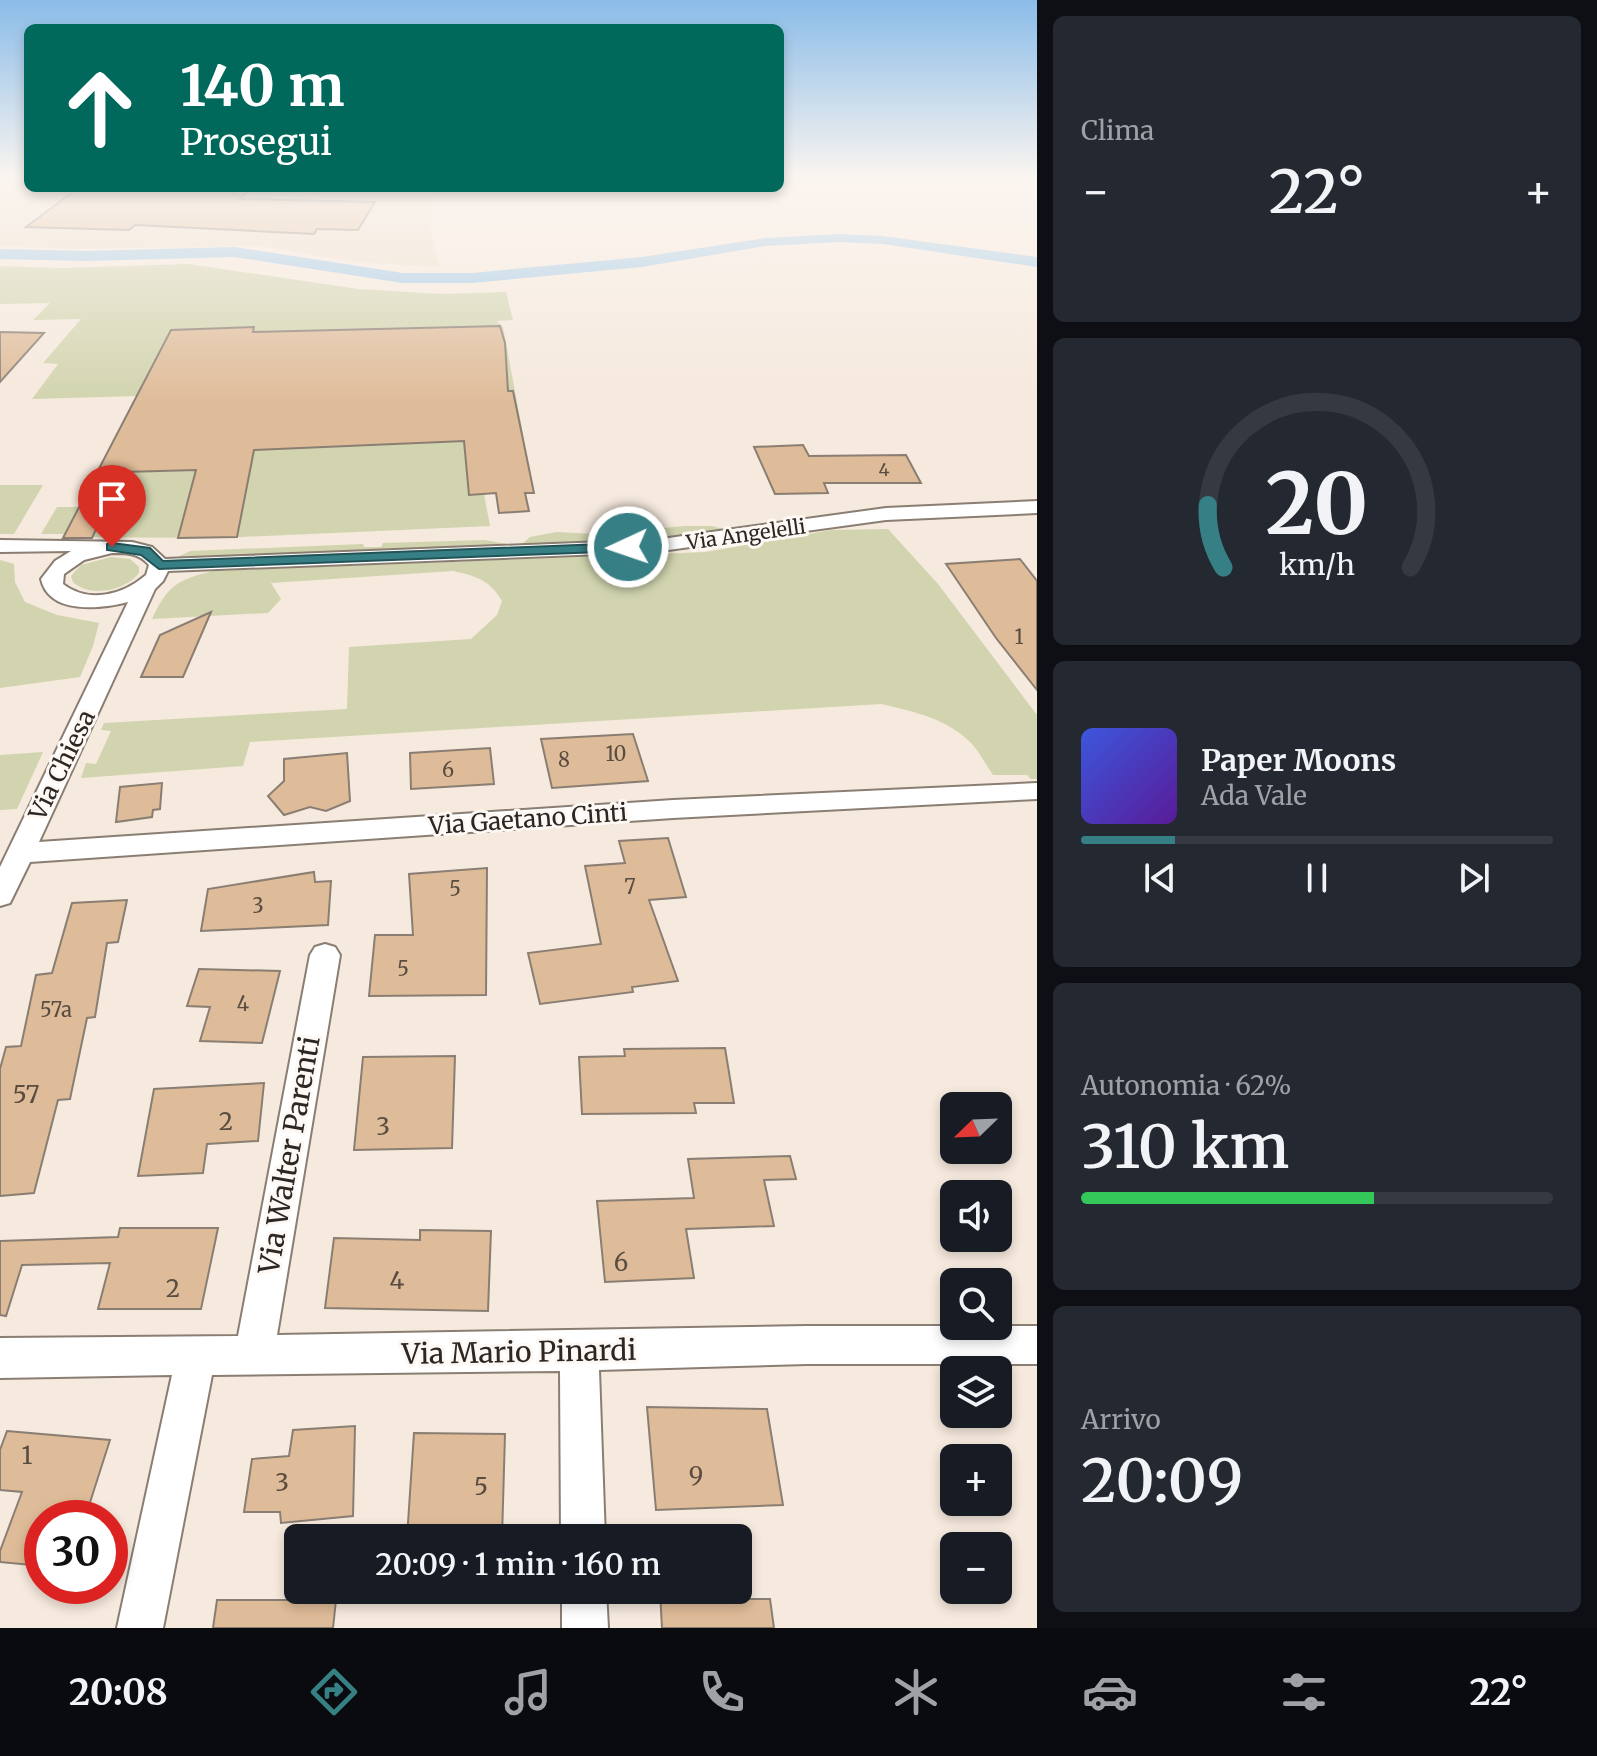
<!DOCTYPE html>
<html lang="it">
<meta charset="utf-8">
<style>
:root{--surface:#171b24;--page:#242831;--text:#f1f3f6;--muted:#9ea1a6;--line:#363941;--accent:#367f84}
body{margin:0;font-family:Merriweather,serif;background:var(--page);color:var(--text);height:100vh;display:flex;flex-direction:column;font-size:30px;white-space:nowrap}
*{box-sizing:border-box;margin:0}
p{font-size:26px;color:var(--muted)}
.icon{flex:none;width:44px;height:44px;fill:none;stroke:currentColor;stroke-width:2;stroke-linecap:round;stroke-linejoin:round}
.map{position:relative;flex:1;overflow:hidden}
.sheet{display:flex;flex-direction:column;gap:16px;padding:16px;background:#0d0f14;width:560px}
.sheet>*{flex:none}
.top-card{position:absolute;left:24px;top:24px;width:760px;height:168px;border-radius:12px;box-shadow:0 4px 12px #0003;background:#00695c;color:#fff;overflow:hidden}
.needle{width:52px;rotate:247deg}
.tools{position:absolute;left:940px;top:1092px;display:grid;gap:16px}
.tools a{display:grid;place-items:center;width:72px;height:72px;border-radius:12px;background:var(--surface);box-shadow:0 4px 12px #0003;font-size:40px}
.speed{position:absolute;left:24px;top:1500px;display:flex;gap:16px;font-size:40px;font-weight:700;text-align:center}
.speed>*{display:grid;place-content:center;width:104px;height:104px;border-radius:50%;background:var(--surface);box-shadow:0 4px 12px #0003;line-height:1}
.speed .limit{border:12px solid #d22;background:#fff;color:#111}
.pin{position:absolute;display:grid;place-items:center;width:68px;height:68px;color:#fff;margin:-82px -34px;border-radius:50% 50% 50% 0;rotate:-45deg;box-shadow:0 0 8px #0007}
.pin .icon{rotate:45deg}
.me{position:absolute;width:88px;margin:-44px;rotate:267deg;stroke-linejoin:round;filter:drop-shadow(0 0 6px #0008)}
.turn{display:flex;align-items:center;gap:28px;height:168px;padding:0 24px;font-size:36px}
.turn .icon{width:104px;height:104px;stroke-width:2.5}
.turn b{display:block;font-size:56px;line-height:68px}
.big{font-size:60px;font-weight:600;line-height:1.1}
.sheet .card{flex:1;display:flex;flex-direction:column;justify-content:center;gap:12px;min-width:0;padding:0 28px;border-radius:12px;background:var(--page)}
.sheet .dial{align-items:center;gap:0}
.dial svg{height:208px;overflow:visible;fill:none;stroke:var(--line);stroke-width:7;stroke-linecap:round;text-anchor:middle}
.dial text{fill:var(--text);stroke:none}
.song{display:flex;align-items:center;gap:24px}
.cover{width:96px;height:96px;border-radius:12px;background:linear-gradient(135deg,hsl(230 70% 55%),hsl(270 70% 35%))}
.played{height:8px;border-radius:4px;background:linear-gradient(90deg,var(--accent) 20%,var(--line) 20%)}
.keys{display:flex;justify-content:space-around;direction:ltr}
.heat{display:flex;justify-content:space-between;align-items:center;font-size:44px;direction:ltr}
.charge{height:12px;border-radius:6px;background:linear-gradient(90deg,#34c759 62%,var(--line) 0)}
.trip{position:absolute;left:284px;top:1524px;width:468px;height:80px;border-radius:12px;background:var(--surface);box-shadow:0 4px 12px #0003;font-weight:600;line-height:80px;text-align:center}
.tab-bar{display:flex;height:128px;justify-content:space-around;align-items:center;background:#090b0e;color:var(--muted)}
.tab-bar .icon{width:56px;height:56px}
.tab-bar .selected{color:var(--accent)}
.tab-bar b{font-size:36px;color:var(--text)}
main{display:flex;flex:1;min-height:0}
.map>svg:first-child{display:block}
.industrial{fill:#ede0cc}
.green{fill:#d1d4ae}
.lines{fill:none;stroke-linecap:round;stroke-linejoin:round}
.canal{fill:#9ec8e7;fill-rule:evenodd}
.building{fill:#dfbc99;stroke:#8a7e73;stroke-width:2}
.street-casing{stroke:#8a7e73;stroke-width:4}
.street{fill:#fff;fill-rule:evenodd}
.route{fill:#367f84;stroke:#235356;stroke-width:2}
.labels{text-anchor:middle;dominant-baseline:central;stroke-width:6;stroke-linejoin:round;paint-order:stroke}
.far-number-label{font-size:18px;fill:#594c40}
.far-street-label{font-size:20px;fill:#2c2722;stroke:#fdf8f3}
.number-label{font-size:20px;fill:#594c40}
.street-label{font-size:24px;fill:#2c2722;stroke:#fdf8f3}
.near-number-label{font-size:24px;fill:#594c40}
.near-street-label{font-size:28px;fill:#2c2722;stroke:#fdf8f3}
</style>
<main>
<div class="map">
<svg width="1037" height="1628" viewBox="0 0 1037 1628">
<rect width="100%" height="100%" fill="#f6e9dd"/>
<polygon class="industrial" points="0,176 28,176 28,188 432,188 431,230 439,267 357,262 257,246 73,249 0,246"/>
<g class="green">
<polygon points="189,264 358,289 442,294 506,292 513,320 497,321 503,327 534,493 484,494 490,526 219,538 63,537 64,534 41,534 57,507 80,507 137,396 32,399 58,364 43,363 81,319 33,320 50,303 0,304 0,266 61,268"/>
<polygon points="0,485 43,485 14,534 0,534"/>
<polygon points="685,526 712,526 726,530 637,540 174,559 190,551 363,544 364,547 381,547 383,543 485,540 512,545 523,543 530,537 557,532 596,534"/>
<path d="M888,529L938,584L1037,715V779H1031L1027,775H993C986,765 980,753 972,744C949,719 912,711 881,704L250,742L243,766L81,778L86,763L96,764L111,731L101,730L104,723L347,709L349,647L471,639L497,615L502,601C490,580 476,576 453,571L271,583L281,599L268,613L152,619C168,585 177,580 213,571L706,552L831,530Z"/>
<path d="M111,557L130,559L139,567V573C125,591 90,598 73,582L71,576L81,565Z"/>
<polygon points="0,560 14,564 15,582 25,602 57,615 99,623 93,646 80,677 0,688"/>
<polygon points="43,752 17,809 0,810 0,755"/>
</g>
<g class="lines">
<polygon class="canal" points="839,234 883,236 1037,257 1037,267 883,244 839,242 765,246 642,267 472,283 403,283 235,257 85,261 0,259 0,249 85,251 235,247 403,273 472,273 642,257 765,238"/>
</g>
<g class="building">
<polygon points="78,188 248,191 240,199 375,202 358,230 317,229 314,234 135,225 129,230 26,227"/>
<polygon points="500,326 505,343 508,391 513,391 534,493 525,493 529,511 499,513 496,493 469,495 464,441 254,450 237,537 178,538 196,470 123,472 92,538 63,538 171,330 254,327 253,332"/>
<polygon points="0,332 44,333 0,382"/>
<polygon points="803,445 809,456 906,455 921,483 824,483 828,493 775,494 754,447"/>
<polygon points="1020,559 1037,581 1037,690 996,638 946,564"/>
<polygon points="211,612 183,677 141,677 160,635"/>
<polygon points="633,734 648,781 552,788 541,739"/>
<polygon points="490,748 494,784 411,789 410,753"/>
<polygon points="347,753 350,801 326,811 310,807 284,815 268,796 284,781 284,759"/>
<polygon points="162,783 160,809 153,810 152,817 116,822 120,787"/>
<polygon points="668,838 686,897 649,900 678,981 632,987 633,992 540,1004 528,953 601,944 585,866 625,863 619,841"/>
<polygon points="487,868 486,995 369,996 375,935 413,935 409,874"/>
<polygon points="314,872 315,882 331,881 328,925 201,931 208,889"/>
<polygon points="127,900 118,942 107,943 95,1017 87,1018 70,1099 58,1100 34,1193 0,1196 0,1069 6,1047 21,1046 36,975 52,973 72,903"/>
<polygon points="199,969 280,971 262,1043 200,1041 210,1007 187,1006"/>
<polygon points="725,1048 734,1103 694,1103 696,1113 582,1114 579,1057 625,1056 624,1049"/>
<polygon points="455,1056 452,1148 354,1150 363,1057"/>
<polygon points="264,1083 258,1141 207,1144 203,1173 138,1176 154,1089"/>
<polygon points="790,1156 796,1179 764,1180 774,1226 686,1229 694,1278 605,1282 597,1201 694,1198 688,1159"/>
<polygon points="120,1228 218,1228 201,1309 98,1309 110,1263 22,1265 6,1316 0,1315 0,1241 118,1237"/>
<polygon points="420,1230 491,1231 488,1311 325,1308 334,1238 420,1240"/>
<polygon points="647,1407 767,1409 783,1505 656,1510"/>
<polygon points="355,1426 353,1516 281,1523 280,1512 244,1512 252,1459 289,1456 293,1430"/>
<polygon points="7,1431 110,1440 85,1518 42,1518 42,1566 0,1562 0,1551 22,1492 0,1490 0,1450"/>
<polygon points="414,1433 505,1434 502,1538 407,1538"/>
<polygon points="726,1590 727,1599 770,1599 774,1628 662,1628 660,1592"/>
<polygon points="217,1600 336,1600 333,1628 213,1628"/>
</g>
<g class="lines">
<defs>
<g id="street">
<path d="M1037,501V513L886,520L654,552L168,571L163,581L155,589L39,842L673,800L1037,783V799L673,818L30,862L10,903L0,906V867L128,602C101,609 49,615 41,579L55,561L71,551L0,552V540L132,542L152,547L165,559L654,540L886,508ZM112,553C127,553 139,553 149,565L146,575C123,595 89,604 63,584L64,574L84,560Z"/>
<polygon points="325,944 335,947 340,955 277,1335 807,1326 1037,1326 1037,1364 807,1364 599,1370 605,1538 561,1538 560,1371 212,1375 163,1628 117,1628 172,1375 0,1378 0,1338 238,1336 310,955 315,947"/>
<polygon points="562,1590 606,1590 608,1628 562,1628"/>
</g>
</defs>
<use href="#street" class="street-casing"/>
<use href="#street" class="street"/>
</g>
<linearGradient id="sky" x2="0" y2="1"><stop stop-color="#8abce8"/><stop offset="0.44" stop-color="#fbf5f0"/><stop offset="1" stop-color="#fbf5f0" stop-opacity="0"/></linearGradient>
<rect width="1037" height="404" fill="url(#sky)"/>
<polygon class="route" points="112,543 150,548 163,561 628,543 634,547 628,551 159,569 141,555 107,550 107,544"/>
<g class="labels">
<g class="far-number-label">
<text x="884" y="469">4</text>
</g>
<g class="far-street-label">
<text transform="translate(746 534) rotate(-8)">Via Angelelli</text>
</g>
<g class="number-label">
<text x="1019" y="636">1</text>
<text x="616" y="753">10</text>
<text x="564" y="759">8</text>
<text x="448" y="769">6</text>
<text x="630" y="886">7</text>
<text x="455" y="888">5</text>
<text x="258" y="905">3</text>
<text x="403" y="968">5</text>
<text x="243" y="1003">4</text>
<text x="56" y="1009">57a</text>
</g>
<g class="street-label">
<text transform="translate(62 765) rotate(-64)">Via Chiesa</text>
<text transform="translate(528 819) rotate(-4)">Via Gaetano Cinti</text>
</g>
<g class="near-number-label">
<text x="26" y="1094">57</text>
<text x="226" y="1121">2</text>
<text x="383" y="1126">3</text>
<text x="621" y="1262">6</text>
<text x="397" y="1280">4</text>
<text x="173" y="1288">2</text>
<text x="27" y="1455">1</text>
<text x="696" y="1475">9</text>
<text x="282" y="1482">3</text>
<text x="481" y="1486">5</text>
</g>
<g class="near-street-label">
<text transform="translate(289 1155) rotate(-80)">Via Walter Parenti</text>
<text transform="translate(519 1352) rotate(-1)">Via Mario Pinardi</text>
</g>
</g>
</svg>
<div class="tools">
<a><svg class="needle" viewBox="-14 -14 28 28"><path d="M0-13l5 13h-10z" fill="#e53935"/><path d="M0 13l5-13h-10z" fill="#9ea1a6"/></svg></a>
<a><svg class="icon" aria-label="sound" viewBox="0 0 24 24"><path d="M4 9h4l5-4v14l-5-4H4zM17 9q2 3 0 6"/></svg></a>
<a><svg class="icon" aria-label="search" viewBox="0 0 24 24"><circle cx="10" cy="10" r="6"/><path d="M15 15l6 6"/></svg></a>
<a><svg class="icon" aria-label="layers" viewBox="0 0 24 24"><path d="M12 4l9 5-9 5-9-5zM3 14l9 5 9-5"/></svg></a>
<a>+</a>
<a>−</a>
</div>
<div class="speed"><div class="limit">30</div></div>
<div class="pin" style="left:112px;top:547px;background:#d93025"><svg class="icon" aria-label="arrive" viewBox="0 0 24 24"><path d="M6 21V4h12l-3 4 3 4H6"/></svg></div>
<svg class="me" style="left:628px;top:547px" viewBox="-20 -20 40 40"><circle r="17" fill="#367f84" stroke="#fff" stroke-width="3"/><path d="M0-11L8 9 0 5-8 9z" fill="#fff"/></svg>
<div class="trip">20:09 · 1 min · 160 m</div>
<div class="top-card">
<div class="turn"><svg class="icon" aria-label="ahead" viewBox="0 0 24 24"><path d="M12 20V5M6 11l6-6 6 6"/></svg><div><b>140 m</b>Prosegui</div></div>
</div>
</div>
<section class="sheet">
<div class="card"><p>Clima</p>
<div class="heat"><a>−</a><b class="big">22°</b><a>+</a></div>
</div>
<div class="card dial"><svg viewBox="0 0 100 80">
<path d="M14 69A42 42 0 1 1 86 69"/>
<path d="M14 69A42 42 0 0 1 8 45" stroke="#367f84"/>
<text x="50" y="56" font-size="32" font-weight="700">20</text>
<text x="50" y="72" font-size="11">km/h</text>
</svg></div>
<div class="card">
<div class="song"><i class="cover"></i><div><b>Paper Moons</b><p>Ada Vale</p></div></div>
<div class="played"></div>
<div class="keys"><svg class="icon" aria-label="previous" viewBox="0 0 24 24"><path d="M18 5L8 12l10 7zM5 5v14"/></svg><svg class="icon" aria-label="pause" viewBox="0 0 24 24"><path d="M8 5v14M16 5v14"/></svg><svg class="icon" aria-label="next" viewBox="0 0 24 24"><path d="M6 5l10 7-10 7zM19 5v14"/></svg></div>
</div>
<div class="card"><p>Autonomia · 62%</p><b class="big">310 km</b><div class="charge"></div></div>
<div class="card"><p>Arrivo</p><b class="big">20:09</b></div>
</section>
</main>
<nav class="tab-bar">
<b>20:08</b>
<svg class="icon selected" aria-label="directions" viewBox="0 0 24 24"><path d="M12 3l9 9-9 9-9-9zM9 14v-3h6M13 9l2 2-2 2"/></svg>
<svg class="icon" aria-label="music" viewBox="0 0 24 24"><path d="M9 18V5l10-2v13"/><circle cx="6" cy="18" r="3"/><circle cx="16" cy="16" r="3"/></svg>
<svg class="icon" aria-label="phone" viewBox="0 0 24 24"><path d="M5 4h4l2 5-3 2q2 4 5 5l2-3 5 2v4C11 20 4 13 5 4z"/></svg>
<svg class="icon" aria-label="climate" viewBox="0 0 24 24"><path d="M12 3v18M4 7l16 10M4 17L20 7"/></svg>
<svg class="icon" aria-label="car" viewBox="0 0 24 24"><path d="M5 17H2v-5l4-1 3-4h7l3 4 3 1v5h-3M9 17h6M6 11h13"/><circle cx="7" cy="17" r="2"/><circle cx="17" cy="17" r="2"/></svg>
<svg class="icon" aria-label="filters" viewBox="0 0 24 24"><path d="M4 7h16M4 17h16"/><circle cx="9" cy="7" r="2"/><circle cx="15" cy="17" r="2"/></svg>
<b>22°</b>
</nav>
